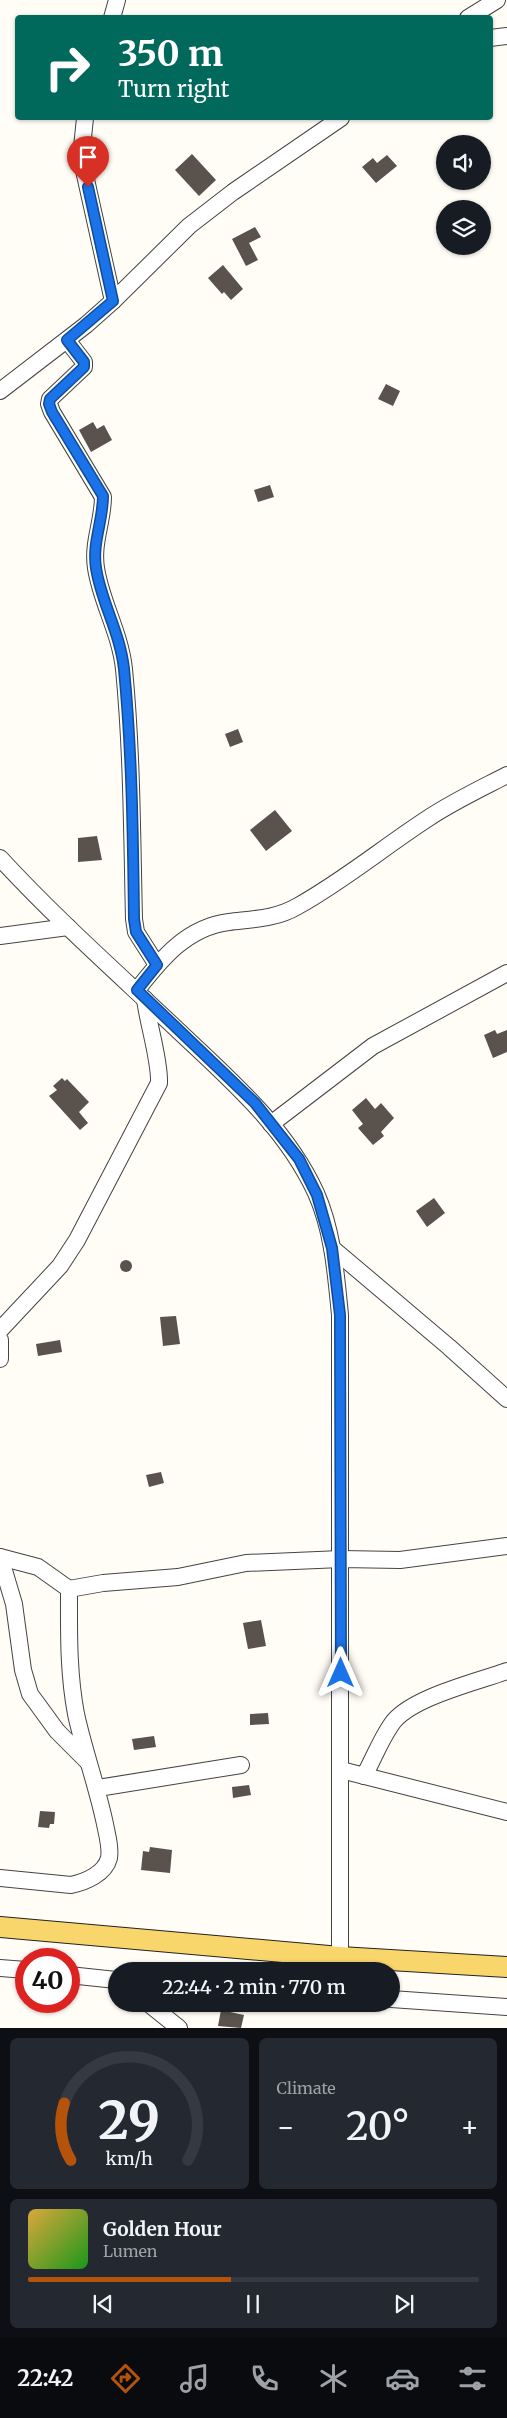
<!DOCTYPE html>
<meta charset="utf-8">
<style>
:root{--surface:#171b24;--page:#242831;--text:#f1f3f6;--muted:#9ea1a6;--line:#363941;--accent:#b45309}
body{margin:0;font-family:Merriweather,serif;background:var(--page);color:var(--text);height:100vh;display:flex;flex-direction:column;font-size:19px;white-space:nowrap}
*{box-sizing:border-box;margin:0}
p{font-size:16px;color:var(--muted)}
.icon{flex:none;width:28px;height:28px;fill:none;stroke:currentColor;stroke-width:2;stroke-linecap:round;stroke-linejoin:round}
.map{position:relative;height:2028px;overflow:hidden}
.drawer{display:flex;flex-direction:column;gap:10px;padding:10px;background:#0d0f14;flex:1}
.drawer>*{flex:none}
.guide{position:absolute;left:15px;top:15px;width:478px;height:105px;border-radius:5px;box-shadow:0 1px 4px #0004;background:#00695c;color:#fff;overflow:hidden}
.fabs{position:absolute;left:436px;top:135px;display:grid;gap:10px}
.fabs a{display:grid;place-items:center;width:55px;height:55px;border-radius:50%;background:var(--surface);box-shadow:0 1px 4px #0004;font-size:25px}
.speed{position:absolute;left:15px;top:1948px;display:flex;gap:10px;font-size:25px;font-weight:700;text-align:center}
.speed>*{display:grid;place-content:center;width:65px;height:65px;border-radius:50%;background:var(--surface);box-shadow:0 1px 4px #0004;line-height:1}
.speed .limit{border:8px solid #d22;background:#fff;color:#111}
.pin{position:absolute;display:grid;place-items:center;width:42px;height:42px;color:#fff;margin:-51px -21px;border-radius:50% 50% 50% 0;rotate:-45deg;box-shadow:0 0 5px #0007}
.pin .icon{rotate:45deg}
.me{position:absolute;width:55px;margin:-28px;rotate:0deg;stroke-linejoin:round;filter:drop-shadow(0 0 4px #0008)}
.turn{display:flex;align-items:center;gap:18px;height:105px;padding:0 20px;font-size:22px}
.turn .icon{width:65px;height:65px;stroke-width:2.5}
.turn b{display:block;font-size:35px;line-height:42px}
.big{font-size:38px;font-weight:600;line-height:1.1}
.drawer .tile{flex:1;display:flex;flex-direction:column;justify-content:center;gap:8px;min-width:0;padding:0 18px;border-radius:8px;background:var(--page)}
.drawer .dial{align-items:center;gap:0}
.dial svg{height:130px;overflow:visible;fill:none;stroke:var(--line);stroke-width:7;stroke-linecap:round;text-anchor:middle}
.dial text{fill:var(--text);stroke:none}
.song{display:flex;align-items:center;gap:15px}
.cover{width:60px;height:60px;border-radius:8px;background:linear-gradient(135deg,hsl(40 70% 55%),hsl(120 70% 35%))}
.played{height:5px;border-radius:2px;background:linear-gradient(90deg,var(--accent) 45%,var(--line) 45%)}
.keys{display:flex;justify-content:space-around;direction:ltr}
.heat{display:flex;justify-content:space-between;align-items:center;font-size:28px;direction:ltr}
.drawer .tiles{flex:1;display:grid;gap:10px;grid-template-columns:1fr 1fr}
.tile:last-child{grid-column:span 2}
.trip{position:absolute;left:108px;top:1962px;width:292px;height:50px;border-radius:25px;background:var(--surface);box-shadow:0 1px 4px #0004;font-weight:600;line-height:50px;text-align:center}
.tab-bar{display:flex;height:80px;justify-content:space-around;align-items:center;background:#090b0e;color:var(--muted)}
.tab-bar .icon{width:35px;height:35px}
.tab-bar .on{color:var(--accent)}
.tab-bar b{font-size:22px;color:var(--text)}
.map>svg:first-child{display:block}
.building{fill:#5a524d}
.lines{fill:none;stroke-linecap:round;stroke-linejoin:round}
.minor-casing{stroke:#444;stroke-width:18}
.major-casing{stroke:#222;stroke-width:22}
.minor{stroke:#fff;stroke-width:16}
.major{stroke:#f9d66b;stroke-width:20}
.route-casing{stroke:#114b97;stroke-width:12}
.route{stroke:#1a73e8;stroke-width:9}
</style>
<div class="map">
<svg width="507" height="2028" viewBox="0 0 507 2028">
<rect width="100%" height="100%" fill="#fffdf5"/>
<g class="building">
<polygon points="192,154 216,180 199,196 175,170"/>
<polygon points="387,155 397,166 376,183 362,167 373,158 377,163"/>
<polygon points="255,227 261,237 249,243 258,260 246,266 232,239"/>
<polygon points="223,265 243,289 231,300 224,292 222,294 208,278"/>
<polygon points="386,384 400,391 393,406 378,399"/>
<polygon points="93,422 97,429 104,425 112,440 91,452 79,430"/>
<polygon points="270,485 274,497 258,502 254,490"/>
<polygon points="238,729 243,742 230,747 225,734"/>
<polygon points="275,810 292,831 266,851 250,830"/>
<polygon points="97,836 102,860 78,862 78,838"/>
<polygon points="495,1030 497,1034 507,1030 507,1052 493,1058 484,1035"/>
<polygon points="62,1078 65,1081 67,1079 89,1102 79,1112 88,1123 80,1130 49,1096 57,1090 53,1086"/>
<polygon points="366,1098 375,1109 381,1103 394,1118 381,1132 384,1136 373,1145 358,1128 363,1124 352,1110"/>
<polygon points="434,1198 445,1213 427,1227 416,1211"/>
<circle cx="126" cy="1266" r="6"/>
<polygon points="176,1316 180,1344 163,1346 160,1317"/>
<polygon points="60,1340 62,1352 38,1356 36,1344"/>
<polygon points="161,1472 164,1483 149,1487 146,1475"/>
<polygon points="261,1620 266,1646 248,1649 243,1623"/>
<polygon points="268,1713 269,1724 250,1725 250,1714"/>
<polygon points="154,1736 156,1747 134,1750 132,1739"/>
<polygon points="249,1785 251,1795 233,1798 232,1787"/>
<polygon points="40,1811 55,1812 54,1824 50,1824 49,1828 38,1827"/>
<polygon points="150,1847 172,1850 170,1873 141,1870 143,1851 149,1852"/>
<polygon points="221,2010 244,2015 241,2028 218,2026"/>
</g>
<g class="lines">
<defs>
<g id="minor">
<polyline points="112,18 117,0"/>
<polyline points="468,18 497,0"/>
<polyline points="490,38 507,36"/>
<polyline points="113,301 189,226 233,192 341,118"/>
<path d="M67,340L84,362V367L50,399L49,404L52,412L103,497C103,521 92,543 96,568C101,602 120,632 124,669C132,752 132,836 134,919L136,932L157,965"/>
<polyline points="0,391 86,325 113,301 81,157 85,118"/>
<path d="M0,858C58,921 123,978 185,1037C235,1084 287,1130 316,1193C333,1231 336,1275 340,1315V1957"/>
<polyline points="0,936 68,927"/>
<path d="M137,990C161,959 187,927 229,922C253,919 276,919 298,906C343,881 384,847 427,819C452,802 480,789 507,775"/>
<polyline points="271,1124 373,1046 507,973"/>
<polyline points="332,1248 449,1347 507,1399"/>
<path d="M0,1330L60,1266L77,1240L159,1083C160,1060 148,1024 145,999"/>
<polyline points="0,1340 0,1359"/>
<path d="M0,1557L38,1567L69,1589C69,1631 68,1672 76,1714C84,1751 97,1786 105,1824C107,1835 111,1847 109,1858C105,1874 85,1882 71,1885L0,1878"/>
<polyline points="0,1557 14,1604 23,1670 30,1694 57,1731 88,1762"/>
<polyline points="69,1589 103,1583 178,1577 246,1563 341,1559 400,1560 507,1546"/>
<polyline points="341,1770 507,1812"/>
<path d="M364,1776C373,1760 380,1741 391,1725C408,1698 477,1682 507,1671"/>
<polyline points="98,1788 241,1765"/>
<polyline points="0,1968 26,1970"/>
<polyline points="69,1975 116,1980"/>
<polyline points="391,1999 507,2007"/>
<polyline points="149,2004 179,2028"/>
</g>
<polyline id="major" points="0,1927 340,1957 507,1967"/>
</defs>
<use href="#minor" class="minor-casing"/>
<use href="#major" class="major-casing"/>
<use href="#minor" class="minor"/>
<use href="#major" class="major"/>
</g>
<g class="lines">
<defs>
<path id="route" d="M88,187L113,301L67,340L84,362V367L50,399L49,404L52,412L103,496C103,521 92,543 96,568C101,602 120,632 124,669C132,752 133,836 134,919L136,932L157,965L137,990L255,1103L299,1159L317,1195L332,1248L340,1315L341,1673"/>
</defs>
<use href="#route" class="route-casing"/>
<use href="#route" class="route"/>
</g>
</svg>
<div class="fabs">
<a><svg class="icon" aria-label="sound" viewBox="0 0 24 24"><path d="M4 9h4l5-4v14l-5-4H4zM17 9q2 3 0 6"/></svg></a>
<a><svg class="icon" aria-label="layers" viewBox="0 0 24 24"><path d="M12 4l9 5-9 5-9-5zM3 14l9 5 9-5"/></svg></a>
</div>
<div class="speed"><div class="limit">40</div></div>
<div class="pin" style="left:88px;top:187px;background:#d93025"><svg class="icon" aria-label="arrive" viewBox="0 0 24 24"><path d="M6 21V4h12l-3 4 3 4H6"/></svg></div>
<svg class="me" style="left:341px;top:1673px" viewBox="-20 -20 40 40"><path d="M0-17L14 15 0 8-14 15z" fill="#1a73e8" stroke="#fff" stroke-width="4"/></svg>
<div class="trip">22:44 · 2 min · 770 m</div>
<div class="guide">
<div class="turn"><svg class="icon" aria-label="right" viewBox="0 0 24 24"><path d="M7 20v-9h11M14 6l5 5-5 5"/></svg><div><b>350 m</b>Turn right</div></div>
</div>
</div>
<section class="drawer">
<div class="tiles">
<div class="tile dial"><svg viewBox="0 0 100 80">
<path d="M14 69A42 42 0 1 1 86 69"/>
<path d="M14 69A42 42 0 0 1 10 34" stroke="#b45309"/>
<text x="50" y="56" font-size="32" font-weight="700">29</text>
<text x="50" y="72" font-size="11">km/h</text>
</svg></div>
<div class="tile"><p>Climate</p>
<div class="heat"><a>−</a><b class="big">20°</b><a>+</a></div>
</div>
<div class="tile">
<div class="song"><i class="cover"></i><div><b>Golden Hour</b><p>Lumen</p></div></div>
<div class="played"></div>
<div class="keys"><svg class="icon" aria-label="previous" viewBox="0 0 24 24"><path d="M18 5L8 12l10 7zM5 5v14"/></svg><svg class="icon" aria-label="pause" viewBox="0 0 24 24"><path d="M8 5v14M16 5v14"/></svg><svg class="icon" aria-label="next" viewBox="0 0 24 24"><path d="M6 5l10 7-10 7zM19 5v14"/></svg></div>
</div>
</div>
</section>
<nav class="tab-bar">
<b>22:42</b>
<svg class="icon on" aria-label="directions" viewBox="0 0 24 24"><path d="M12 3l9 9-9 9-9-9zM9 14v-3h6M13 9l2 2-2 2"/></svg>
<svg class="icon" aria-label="music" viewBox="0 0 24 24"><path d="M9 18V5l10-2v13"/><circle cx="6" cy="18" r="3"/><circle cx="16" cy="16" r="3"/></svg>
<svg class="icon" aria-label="phone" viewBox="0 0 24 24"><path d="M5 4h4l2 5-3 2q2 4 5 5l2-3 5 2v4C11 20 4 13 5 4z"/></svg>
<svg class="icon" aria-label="climate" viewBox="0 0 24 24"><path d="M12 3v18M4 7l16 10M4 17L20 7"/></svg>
<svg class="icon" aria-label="car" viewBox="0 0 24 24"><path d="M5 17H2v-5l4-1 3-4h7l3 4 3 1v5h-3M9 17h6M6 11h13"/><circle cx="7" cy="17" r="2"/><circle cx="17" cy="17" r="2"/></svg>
<svg class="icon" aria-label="filters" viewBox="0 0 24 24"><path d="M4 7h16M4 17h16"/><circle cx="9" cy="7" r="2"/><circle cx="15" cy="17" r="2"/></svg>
</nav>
